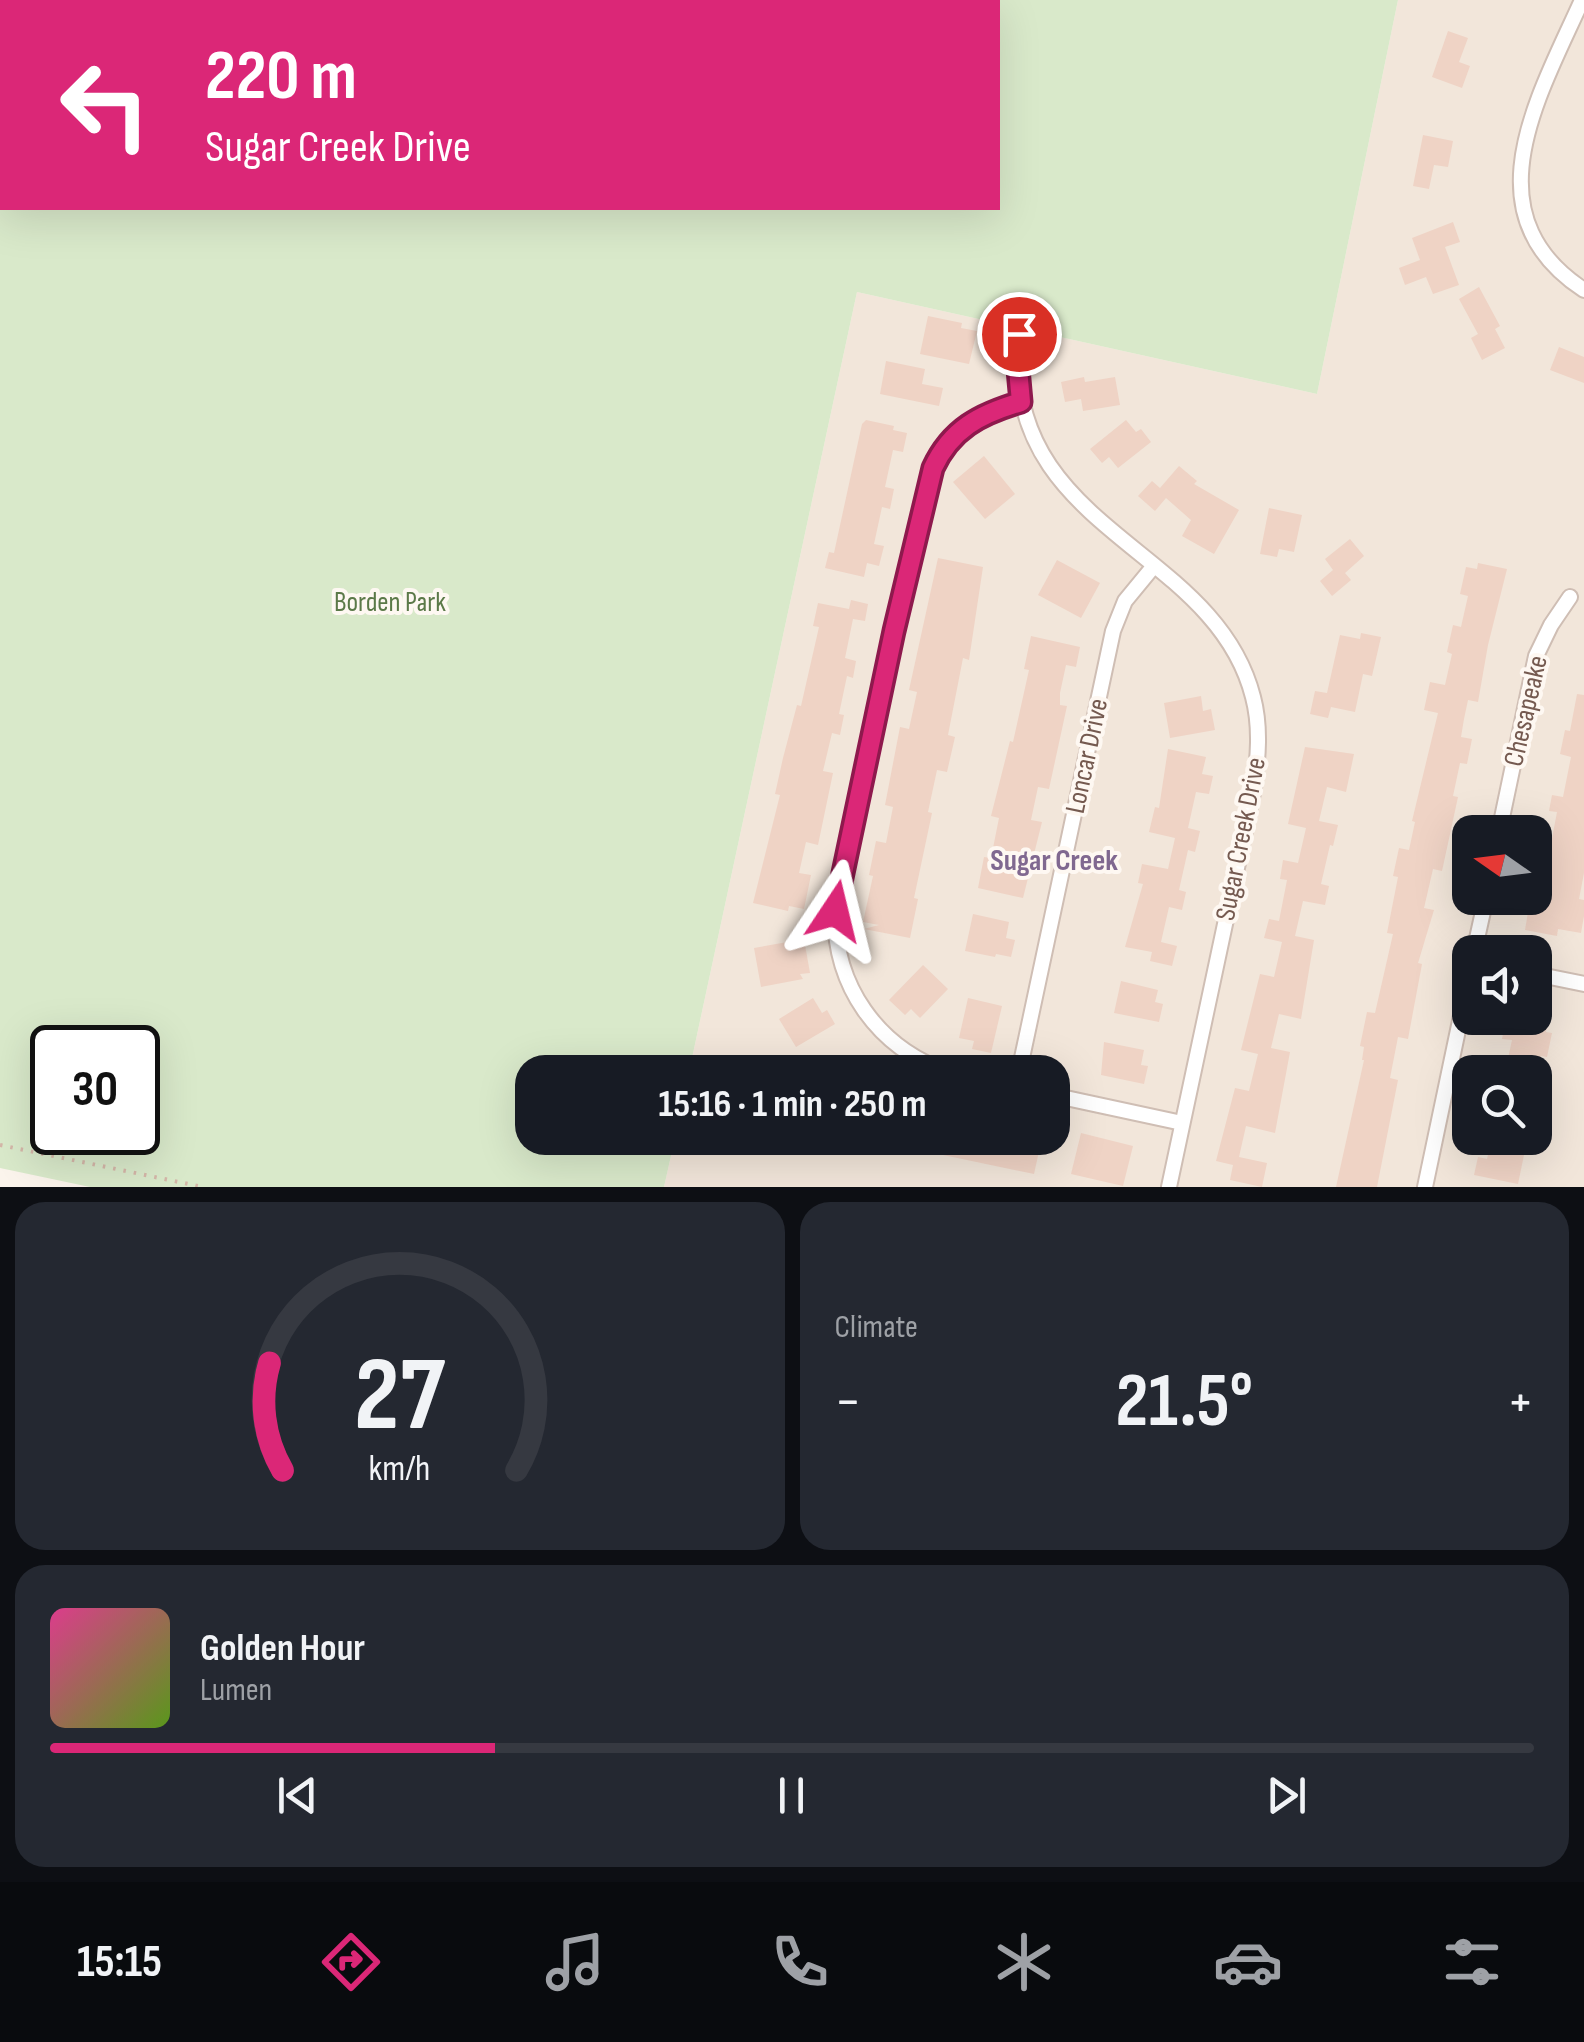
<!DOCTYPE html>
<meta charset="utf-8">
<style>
:root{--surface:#171b24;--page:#242831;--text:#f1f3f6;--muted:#9ea1a6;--line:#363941;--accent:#db2777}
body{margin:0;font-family:"Sofia Sans Condensed",sans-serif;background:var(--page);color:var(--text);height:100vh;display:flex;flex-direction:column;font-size:38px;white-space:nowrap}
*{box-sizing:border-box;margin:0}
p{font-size:32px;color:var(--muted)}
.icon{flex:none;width:55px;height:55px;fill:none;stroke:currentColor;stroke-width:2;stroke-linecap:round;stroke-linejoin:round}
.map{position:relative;height:1187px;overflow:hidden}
.sheet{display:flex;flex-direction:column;gap:15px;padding:15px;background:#0d0f14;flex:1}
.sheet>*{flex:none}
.top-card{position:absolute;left:0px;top:0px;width:1000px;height:210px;box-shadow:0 10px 40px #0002;background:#db2777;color:#fff;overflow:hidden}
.needle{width:65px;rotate:284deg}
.fabs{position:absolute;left:1452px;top:815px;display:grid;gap:20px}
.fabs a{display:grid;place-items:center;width:100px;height:100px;border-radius:20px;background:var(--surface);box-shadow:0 10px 40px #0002;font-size:50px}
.speed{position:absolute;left:30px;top:1025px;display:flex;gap:20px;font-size:50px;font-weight:700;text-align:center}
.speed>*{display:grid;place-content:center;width:130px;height:130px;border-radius:50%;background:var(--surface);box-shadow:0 10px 40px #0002;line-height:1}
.speed .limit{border:5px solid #111;border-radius:15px;background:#fff;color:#111}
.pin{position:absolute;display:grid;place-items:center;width:85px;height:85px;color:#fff;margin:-42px;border:5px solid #fff;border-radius:50%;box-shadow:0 2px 10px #0007}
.me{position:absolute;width:110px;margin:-55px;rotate:10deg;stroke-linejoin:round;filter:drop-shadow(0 0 8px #0008)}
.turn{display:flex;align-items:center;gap:35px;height:210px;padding:0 40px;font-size:45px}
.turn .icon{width:130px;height:130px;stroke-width:2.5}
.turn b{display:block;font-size:70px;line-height:85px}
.big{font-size:75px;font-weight:700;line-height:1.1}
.sheet .widget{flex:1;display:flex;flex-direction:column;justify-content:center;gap:15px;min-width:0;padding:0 35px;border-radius:30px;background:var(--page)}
.sheet .dial{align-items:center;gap:0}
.dial svg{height:260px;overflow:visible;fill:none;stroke:var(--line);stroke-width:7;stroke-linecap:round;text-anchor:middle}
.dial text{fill:var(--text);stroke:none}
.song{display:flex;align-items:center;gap:30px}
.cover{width:120px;height:120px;border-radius:15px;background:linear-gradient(135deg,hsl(330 70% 55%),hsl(90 70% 35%))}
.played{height:10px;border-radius:5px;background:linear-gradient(90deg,var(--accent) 30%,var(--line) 30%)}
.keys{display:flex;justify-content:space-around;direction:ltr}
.heat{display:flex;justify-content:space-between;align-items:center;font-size:55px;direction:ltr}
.sheet .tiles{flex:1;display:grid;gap:15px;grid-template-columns:1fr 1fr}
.widget:last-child{grid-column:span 2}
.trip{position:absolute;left:515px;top:1055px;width:555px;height:100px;border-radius:30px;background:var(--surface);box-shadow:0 10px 40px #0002;font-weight:700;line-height:100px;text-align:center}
.dock{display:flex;height:160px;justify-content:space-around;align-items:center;background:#090b0e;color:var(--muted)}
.dock .icon{width:70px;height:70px}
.dock .selected{color:var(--accent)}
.dock b{font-size:45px;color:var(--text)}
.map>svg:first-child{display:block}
.residential{fill:#f2e6da;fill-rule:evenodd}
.green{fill:#d9e9ca;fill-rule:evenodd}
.building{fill:#efd3c5}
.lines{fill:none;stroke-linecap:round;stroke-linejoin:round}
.street-casing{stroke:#cfbeb4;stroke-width:18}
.path{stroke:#d4b6a8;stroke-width:4;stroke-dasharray:2.5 8;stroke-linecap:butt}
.street{stroke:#fff;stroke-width:14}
.route-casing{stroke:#8e194d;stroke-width:25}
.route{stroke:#db2777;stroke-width:18}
.labels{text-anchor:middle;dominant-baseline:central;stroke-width:8;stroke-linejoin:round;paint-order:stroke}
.park-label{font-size:28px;fill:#5b7948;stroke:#fef8f2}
.street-label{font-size:28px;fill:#755a50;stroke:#fef8f2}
.neighbourhood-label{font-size:30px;font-weight:bold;fill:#806890;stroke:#fef8f2}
</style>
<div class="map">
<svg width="1584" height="1187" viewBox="0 0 1584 1187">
<rect width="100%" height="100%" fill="#fbf4ec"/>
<path class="residential" d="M1398,0H1584V1187H664L675,1138H1052V1072H689L857,292L1317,394ZM1470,832H1535V898H1470ZM1470,952H1535V1018H1470ZM1470,1072H1535V1138H1470Z"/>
<path class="green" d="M0,0H1398L1317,394L857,292L689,1072H532V1138H675L664,1187H90L0,1168ZM2,2H998V208H2ZM52,1048H138V1132H52Z"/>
<g class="building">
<polygon points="1448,31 1468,38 1459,62 1470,66 1462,88 1432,77"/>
<polygon points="1423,135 1453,141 1448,167 1434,165 1429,189 1413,186"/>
<polygon points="1453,222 1460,242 1445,247 1459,285 1433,294 1426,277 1405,285 1399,268 1420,260 1412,238"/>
<polygon points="1479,287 1500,326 1495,329 1505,348 1482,360 1471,338 1478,334 1459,299"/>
<polygon points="928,316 962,323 961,328 977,331 969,364 920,354"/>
<polygon points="1559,347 1584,357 1584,383 1550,370"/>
<polygon points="886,361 925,369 922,384 943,388 939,406 880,394"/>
<polygon points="1084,377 1085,382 1115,377 1120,405 1083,411 1081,399 1065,402 1061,382"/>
<polygon points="866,420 894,426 893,430 907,433 903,452 893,450 885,487 894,489 890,509 882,507 874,544 884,546 879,566 867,563 864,577 825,568 829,552 834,553 862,424"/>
<polygon points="1126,420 1136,432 1141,429 1151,442 1118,468 1109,457 1102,463 1090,449"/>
<polygon points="984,456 1015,494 985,519 953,482"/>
<polygon points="1179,466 1197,481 1194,484 1239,510 1214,554 1182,536 1191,520 1166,498 1155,511 1138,496 1152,481 1160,488"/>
<polygon points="1269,508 1302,515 1294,552 1279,549 1277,557 1260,554"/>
<polygon points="1350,539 1364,556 1345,573 1351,580 1332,596 1320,581 1333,570 1325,559"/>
<polygon points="938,558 983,567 969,660 963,658 948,735 955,737 947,772 937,770 928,812 932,813 914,898 918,899 910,938 864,929 879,925 863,922 873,876 869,875 876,841 886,843 893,807 885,805 900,727 909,729 917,692 909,690"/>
<polygon points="1057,560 1100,583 1081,618 1038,595"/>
<polygon points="1478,563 1507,569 1488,645 1478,702 1468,700 1464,719 1461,737 1472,739 1467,764 1460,763 1453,796 1458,797 1442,871 1433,869 1424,908 1434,910 1418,963 1422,964 1408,1039 1398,1037 1390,1078 1398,1080 1377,1187 1336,1187 1364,1060 1362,1060 1364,1047 1360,1046 1367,1012 1375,1013 1393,934 1387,933 1398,877 1393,876 1399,848 1409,850 1415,822 1412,821 1438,713 1424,710 1430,682 1445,685 1452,654 1447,652 1453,625 1461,627 1468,596 1460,594 1466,567 1477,569"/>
<polygon points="851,600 868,604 865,621 853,619 845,658 856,661 853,678 847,676 839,714 844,715 840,735 832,733 823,771 833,773 818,845 806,842 799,873 811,875 804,909 789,906 788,911 753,903 780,795 775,794 783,758 797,705 801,706 819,627 813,626 818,603 849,609"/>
<polygon points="1361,633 1381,637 1372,676 1363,674 1355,712 1331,707 1328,718 1310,714 1315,691 1327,693 1340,635 1360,639"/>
<polygon points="1031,636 1080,647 1076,667 1066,665 1060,693 1060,705 1067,706 1049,789 1038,787 1031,820 1042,822 1023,898 978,888 984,857 991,858 999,818 991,816 1010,741 1013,742 1029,670 1024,669"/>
<polygon points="1577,694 1584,695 1584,873 1579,899 1584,900 1584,916 1581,933 1558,929 1557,936 1525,930 1529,906 1541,909 1548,871 1536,868 1540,847 1550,849 1557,812 1549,811 1552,795 1563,797 1571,757 1560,754 1565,730 1570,731"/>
<polygon points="1201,696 1203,711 1211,709 1215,730 1170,738 1164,703"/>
<polygon points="1305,747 1354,754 1346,792 1327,787 1319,821 1338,825 1333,846 1330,845 1321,884 1329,886 1325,905 1303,901 1295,936 1314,940 1301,1019 1279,1014 1271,1048 1290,1052 1275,1133 1246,1126 1239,1157 1267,1163 1262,1187 1230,1180 1233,1165 1216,1161 1235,1088 1249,1091 1258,1054 1241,1050 1260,974 1274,977 1282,942 1264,938 1269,919 1279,921 1287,880 1280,879 1283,860 1298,863 1306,828 1288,824"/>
<polygon points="1168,749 1206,757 1202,774 1213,776 1209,794 1196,792 1188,828 1200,831 1195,852 1188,850 1179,890 1186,892 1182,910 1169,907 1161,942 1177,946 1172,966 1150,961 1152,952 1125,947 1143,884 1138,883 1142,864 1168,869 1175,838 1149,832 1155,807 1159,808"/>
<polygon points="973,914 1009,922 1006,938 1015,940 1011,957 996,954 995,957 965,951"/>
<polygon points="804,939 810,973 800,974 803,979 761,987 754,948"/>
<polygon points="923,965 948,989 920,1018 911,1009 905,1015 889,1000"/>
<polygon points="1121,981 1158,990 1155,1002 1163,1004 1159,1022 1114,1013"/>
<polygon points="813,998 822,1013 827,1010 835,1024 796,1047 779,1019"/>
<polygon points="968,998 1002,1006 991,1053 972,1049 974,1041 959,1038"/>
<polygon points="1506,1018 1547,1025 1546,1032 1552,1033 1547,1057 1541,1056 1539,1069 1507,1063 1512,1040 1502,1039"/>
<polygon points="1104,1042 1144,1050 1141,1065 1148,1066 1144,1084 1101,1075"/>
<polygon points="1081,1133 1133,1146 1123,1186 1071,1174"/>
<polygon points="947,1138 1042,1138 1034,1174 943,1155"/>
<polygon points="1492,1138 1523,1141 1520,1154 1524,1155 1518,1184 1474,1175 1478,1157 1487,1159"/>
</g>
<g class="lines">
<defs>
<g id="street">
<path d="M1582,0C1539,96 1468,214 1584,290"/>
<path d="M1019,334C999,532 1214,544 1253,697C1261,727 1258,758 1254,788L1169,1187"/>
<polyline points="1499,832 1536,656 1551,625 1570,597"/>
<polyline points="1474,952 1486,898"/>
<polyline points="1535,974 1584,984"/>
<path d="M947,1072C877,1047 834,986 835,911L918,521C938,449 944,425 1021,401"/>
<polyline points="1019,1072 1113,631 1125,601 1153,567"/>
<polyline points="1052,1095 1182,1123"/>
<polyline points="1425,1187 1470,973"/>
</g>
</defs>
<use href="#street" class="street-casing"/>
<polyline class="path" points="0,1145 203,1187"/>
<use href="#street" class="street"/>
</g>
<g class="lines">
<defs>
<path id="route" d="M835,911L894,631L933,468C951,429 980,414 1021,402L1017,358L1019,334"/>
</defs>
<use href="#route" class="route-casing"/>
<use href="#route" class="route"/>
</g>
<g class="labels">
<g class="park-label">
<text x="390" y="602">Borden Park</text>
</g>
<g class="street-label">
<text transform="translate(1526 711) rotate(-77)">Chesapeake</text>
<text transform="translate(1087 756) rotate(-78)">Loncar Drive</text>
<text transform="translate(1241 839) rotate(-79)">Sugar Creek Drive</text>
</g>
<g class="neighbourhood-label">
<text x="1054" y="861">Sugar Creek</text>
</g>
</g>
</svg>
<div class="fabs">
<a><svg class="needle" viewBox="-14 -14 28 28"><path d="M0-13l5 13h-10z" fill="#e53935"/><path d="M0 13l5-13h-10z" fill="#9ea1a6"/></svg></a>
<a><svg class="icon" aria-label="sound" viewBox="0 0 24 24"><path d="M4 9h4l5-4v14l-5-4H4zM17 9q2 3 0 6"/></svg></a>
<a><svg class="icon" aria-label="search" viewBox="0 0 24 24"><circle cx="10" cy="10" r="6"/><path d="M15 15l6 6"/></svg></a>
</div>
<div class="speed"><div class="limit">30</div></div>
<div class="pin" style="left:1019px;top:334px;background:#d93025"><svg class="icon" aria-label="arrive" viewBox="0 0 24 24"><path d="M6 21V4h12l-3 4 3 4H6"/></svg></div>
<svg class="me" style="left:835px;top:911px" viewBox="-20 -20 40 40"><path d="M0-17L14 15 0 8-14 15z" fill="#db2777" stroke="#fff" stroke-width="4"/></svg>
<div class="trip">15:16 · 1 min · 250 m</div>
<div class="top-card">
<div class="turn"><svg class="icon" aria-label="left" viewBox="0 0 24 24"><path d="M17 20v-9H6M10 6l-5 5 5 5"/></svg><div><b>220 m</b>Sugar Creek Drive</div></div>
</div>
</div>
<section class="sheet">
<div class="tiles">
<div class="widget dial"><svg viewBox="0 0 100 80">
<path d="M14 69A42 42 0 1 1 86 69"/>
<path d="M14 69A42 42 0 0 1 10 36" stroke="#db2777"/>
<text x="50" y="56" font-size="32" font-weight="700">27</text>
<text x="50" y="72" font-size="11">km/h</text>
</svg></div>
<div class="widget"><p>Climate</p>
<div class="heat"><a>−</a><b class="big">21.5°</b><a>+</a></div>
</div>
<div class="widget">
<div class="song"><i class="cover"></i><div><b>Golden Hour</b><p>Lumen</p></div></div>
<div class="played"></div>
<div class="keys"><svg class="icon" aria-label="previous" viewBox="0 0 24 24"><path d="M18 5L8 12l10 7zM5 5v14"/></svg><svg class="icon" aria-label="pause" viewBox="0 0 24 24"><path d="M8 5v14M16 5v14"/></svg><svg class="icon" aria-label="next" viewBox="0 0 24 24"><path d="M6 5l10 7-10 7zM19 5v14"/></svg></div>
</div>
</div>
</section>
<nav class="dock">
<b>15:15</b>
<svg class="icon selected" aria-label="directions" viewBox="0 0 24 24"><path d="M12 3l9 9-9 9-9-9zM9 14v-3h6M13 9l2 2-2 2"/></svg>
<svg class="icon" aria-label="music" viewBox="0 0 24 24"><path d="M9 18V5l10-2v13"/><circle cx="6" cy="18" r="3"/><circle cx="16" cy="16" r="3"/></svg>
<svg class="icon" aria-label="phone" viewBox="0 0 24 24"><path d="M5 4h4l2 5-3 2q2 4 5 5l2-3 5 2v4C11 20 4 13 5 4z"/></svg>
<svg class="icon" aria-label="climate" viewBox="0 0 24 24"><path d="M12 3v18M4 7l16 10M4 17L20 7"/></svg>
<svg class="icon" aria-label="car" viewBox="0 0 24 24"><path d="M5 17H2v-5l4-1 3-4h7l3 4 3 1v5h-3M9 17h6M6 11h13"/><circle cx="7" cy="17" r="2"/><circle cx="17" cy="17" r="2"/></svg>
<svg class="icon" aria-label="filters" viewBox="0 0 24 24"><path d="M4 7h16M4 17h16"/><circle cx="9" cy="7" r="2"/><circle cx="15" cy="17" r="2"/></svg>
</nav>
